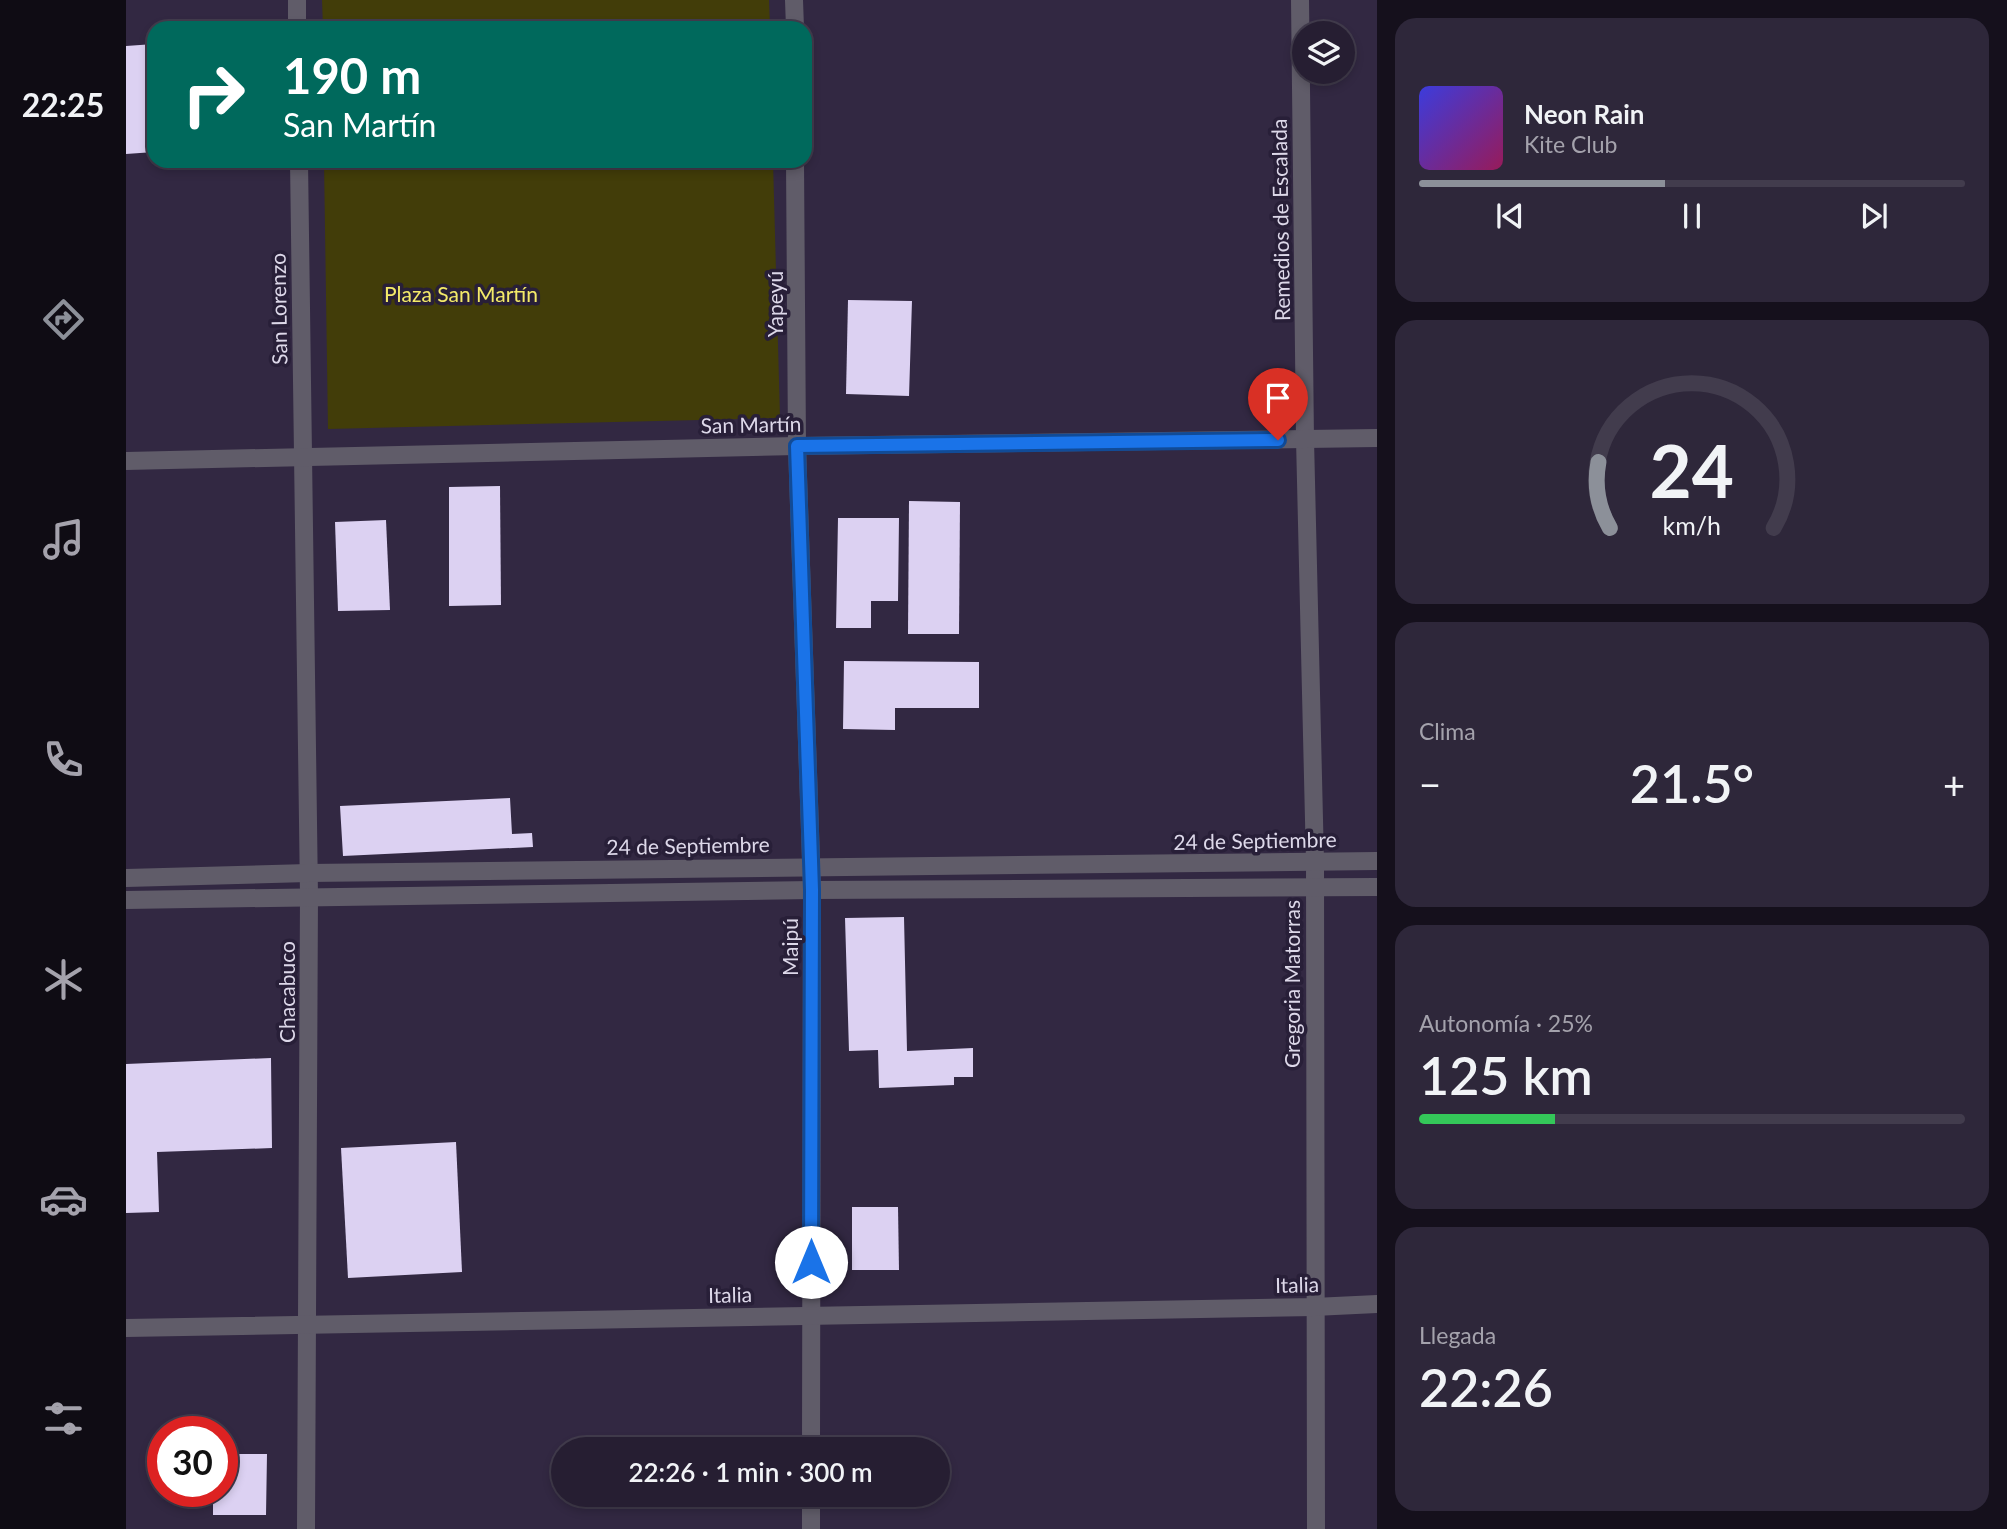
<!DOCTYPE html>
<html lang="es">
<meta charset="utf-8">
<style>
:root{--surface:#261e32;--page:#2e273a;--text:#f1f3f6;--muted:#a4a2ac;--line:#423c4d;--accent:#8c9099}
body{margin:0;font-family:Lato,sans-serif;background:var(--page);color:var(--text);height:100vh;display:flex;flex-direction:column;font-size:26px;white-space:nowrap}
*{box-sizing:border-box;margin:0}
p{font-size:23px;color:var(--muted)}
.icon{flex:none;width:38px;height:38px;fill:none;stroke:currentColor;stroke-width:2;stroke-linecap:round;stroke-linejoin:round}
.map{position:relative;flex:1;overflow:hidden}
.side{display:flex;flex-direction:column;gap:18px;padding:18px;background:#15101c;width:630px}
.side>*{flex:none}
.top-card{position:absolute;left:21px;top:21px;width:665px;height:147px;border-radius:21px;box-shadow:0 4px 10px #0003,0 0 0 2px var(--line);background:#00695c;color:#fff;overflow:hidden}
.buttons{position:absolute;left:1166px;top:21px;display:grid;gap:14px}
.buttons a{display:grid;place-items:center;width:63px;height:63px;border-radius:50%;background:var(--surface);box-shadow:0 4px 10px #0003,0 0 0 2px var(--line);font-size:35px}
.speed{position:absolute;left:21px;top:1416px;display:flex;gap:14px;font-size:35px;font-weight:700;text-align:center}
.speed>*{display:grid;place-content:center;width:91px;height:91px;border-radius:50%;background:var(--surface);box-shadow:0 4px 10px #0003,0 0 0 2px var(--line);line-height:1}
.speed .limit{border:10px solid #d22;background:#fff;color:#111}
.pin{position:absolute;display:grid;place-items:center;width:60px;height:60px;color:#fff;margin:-72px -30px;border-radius:50% 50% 50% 0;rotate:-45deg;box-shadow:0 0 7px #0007}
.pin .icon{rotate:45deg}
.me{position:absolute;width:77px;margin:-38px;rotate:0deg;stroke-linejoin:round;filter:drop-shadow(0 0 5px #0008)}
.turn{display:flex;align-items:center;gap:24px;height:147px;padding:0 21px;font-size:32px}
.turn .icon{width:91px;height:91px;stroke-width:2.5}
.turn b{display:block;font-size:49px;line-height:60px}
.big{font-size:52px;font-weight:600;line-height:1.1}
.side .card{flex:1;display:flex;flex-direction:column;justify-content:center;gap:10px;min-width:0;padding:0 24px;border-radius:21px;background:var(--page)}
.side .dial{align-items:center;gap:0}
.dial svg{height:182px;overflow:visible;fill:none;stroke:var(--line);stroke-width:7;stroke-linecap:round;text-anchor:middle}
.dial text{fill:var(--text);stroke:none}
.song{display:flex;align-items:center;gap:21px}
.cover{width:84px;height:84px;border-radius:10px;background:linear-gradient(135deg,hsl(240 70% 55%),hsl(330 70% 35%))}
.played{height:7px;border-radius:4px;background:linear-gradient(90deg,var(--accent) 45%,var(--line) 45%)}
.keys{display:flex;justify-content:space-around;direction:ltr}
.heat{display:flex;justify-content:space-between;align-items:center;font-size:38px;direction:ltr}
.charge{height:10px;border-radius:5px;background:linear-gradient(90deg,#34c759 25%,var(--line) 0)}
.trip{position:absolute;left:425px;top:1437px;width:399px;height:70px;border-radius:35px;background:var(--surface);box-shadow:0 4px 10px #0003,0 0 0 2px var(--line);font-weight:600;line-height:70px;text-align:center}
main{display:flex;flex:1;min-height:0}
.menu{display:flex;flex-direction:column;width:126px;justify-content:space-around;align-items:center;background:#0f0c14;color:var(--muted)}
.menu .icon{width:49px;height:49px}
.menu .active{color:var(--accent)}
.menu b{font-size:32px;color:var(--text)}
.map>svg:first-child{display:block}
.green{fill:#423d09}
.building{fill:#dcd1f2}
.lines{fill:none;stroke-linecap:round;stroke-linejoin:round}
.minor{stroke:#605c69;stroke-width:18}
.route-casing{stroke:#114b97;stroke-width:18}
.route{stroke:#1a73e8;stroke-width:12}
.labels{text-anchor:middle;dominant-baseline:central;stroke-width:7;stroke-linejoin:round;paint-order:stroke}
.street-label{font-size:21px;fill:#ddd8e9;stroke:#281f38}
.park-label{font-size:21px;fill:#f4ea69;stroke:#281f38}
</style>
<main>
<nav class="menu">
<b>22:25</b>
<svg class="icon active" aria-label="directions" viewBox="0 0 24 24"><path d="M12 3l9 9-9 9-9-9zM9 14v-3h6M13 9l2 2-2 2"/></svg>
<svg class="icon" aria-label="music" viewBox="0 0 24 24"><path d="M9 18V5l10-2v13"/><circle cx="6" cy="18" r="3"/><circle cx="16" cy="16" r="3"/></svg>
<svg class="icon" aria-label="phone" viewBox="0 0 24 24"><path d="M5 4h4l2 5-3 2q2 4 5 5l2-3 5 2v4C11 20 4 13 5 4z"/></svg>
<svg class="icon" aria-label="climate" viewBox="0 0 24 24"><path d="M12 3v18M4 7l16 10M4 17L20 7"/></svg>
<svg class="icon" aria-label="car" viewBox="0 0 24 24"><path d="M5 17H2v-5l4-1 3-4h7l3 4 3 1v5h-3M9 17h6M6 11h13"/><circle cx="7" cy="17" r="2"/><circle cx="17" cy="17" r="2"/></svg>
<svg class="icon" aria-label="filters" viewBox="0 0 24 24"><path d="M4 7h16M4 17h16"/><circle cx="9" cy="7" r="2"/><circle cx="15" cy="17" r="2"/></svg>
</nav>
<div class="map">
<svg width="1251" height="1529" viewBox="0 0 1251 1529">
<rect width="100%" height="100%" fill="#322842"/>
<g class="green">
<polygon points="196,0 643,0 644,28 197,28"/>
<polygon points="198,161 647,161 654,418 202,429"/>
</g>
<g class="building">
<polygon points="28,44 28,152 0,154 0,46"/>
<polygon points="722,300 786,301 783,396 720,394"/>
<polygon points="374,486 375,605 323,606 323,487"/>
<polygon points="783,501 834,502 833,634 782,634"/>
<polygon points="712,518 773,518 772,601 745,601 745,628 710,628"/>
<polygon points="260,520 264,610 212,611 209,522"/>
<polygon points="718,661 853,662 853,708 769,708 769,730 717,729"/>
<polygon points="384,798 386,834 406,833 407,847 217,856 214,806"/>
<polygon points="778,917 781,1051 847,1048 847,1077 828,1077 828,1085 753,1088 752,1050 723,1051 719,918"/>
<polygon points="145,1058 146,1148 31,1152 33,1212 0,1213 0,1064"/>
<polygon points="330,1142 336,1272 222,1278 215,1148"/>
<polygon points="726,1207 772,1207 773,1270 726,1270"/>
<polygon points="96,1454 141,1454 140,1515 87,1515 87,1491 96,1491"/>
</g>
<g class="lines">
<g class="minor">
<polyline points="171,0 171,28"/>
<polyline points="668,0 669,28"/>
<polyline points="1174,0 1179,439 1189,862 1190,1529"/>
<polyline points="173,161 183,895 180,1529"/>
<polyline points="669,161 671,446 686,890 685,1449"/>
<polyline points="0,461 671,446 1251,438"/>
<polyline points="0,878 182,873 1251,861"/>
<polyline points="0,900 686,890 1251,887"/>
<polyline points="0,1328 1188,1307 1251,1304"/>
<polyline points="685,1494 685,1529"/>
</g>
</g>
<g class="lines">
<defs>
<polyline id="route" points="685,1262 686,890 671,446 1152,440"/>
</defs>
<use href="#route" class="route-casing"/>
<use href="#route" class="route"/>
</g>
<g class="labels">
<g class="street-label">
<text transform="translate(1154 220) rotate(-91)">Remedios de Escalada</text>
<text transform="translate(648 304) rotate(-90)">Yapeyú</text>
<text transform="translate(152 309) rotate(-91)">San Lorenzo</text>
<text transform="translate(625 424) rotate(-1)">San Martín</text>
<text transform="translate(1129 840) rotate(-1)">24 de Septiembre</text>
<text transform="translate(562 845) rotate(-1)">24 de Septiembre</text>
<text transform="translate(663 947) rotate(-90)">Maipú</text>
<text transform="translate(1165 984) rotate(-90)">Gregoria Matorras</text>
<text transform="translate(160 992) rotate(-90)">Chacabuco</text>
<text transform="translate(1171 1284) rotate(-1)">Italia</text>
<text transform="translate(604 1294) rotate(-1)">Italia</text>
</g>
<g class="park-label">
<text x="335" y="293">Plaza San Martín</text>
</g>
</g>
</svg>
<div class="buttons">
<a><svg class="icon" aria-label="layers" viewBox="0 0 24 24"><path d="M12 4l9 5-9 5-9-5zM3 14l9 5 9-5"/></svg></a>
</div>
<div class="speed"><div class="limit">30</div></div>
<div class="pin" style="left:1152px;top:440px;background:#d93025"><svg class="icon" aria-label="arrive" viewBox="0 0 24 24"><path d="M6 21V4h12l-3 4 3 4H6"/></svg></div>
<svg class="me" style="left:685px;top:1262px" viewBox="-20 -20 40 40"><circle r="19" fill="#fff"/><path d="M0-13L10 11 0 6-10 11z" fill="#1a73e8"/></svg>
<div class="trip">22:26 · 1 min · 300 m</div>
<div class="top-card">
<div class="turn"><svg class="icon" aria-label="right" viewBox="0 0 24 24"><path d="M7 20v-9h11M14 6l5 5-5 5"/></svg><div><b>190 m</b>San Martín</div></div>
</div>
</div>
<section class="side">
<div class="card">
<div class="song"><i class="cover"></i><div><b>Neon Rain</b><p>Kite Club</p></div></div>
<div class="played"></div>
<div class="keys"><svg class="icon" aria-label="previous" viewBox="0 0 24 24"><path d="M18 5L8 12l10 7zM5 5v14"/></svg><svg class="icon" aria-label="pause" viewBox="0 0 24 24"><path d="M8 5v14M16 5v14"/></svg><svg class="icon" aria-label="next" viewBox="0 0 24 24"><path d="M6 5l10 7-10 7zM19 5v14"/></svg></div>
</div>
<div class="card dial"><svg viewBox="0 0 100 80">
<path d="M14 69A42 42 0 1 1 86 69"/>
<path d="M14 69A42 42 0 0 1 9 40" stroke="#8c9099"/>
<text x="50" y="56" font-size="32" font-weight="700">24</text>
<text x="50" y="72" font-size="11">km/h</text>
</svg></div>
<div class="card"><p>Clima</p>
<div class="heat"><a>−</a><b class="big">21.5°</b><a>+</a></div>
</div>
<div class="card"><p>Autonomía · 25%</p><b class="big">125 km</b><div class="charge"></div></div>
<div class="card"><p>Llegada</p><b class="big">22:26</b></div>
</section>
</main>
